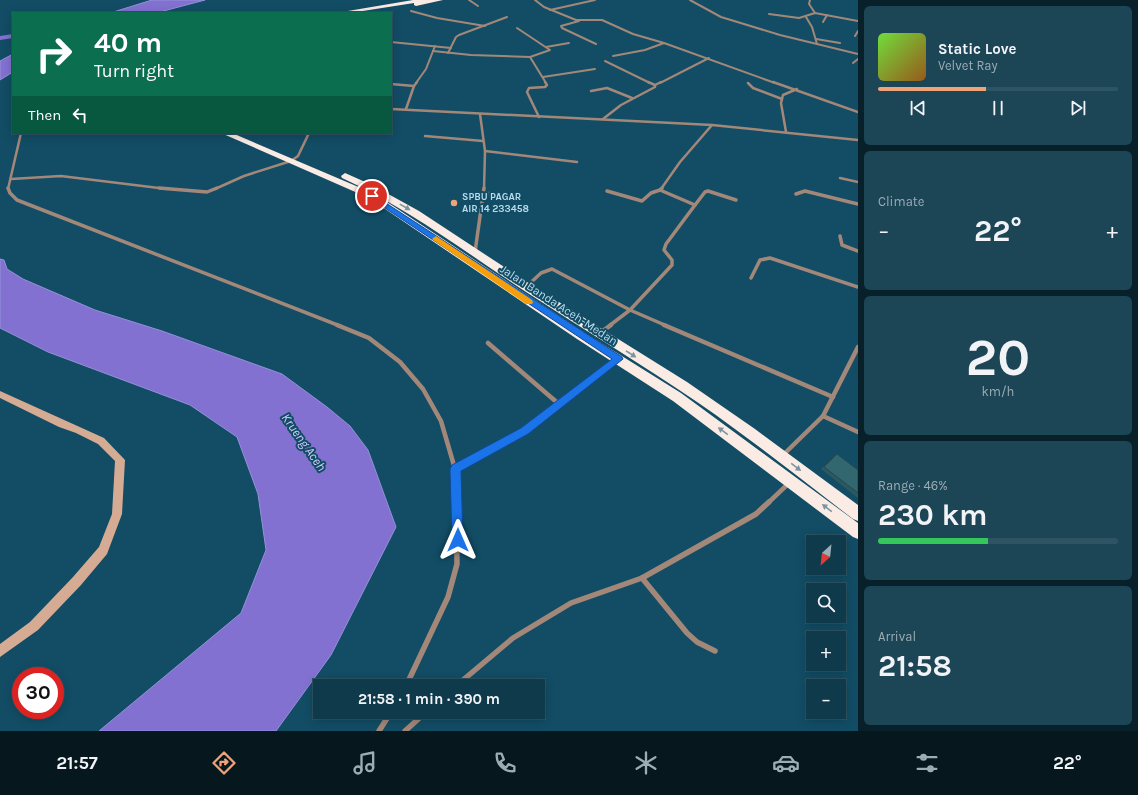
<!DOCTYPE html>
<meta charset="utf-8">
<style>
:root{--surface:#0e3a4c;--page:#1c4556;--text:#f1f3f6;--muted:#9badb5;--line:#2e5464;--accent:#efa377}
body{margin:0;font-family:Karla,sans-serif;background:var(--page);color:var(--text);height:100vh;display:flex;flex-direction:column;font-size:15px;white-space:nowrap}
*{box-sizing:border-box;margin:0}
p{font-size:13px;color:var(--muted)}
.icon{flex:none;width:22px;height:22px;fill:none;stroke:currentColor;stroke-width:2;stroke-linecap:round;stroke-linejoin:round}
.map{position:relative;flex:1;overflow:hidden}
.drawer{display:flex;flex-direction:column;gap:6px;padding:6px;background:#08202a;width:280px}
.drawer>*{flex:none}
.banner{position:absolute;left:12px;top:12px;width:380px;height:122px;border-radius:0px;box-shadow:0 2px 10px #0003,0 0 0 1px var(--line);background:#0b6e4f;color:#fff;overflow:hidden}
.needle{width:26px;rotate:207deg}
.controls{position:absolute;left:806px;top:535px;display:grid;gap:8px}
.controls a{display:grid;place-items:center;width:40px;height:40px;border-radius:0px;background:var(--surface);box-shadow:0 2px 10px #0003,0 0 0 1px var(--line);font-size:20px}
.speed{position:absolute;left:12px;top:667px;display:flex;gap:8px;font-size:20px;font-weight:700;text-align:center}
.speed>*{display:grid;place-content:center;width:52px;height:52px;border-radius:50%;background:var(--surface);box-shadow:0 2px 10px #0003,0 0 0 1px var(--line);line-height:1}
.speed .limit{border:6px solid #d22;background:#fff;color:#111}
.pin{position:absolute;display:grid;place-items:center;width:34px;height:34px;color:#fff;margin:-17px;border:2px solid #fff;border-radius:50%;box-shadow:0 1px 4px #0007}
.me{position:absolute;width:44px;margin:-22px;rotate:0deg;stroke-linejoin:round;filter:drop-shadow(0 0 3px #0008)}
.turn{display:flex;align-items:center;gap:14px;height:84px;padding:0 16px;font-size:18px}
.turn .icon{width:52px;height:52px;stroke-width:2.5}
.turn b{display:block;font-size:28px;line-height:34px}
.then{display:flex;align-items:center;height:38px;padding:0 16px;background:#0003;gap:8px;font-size:15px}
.big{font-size:30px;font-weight:700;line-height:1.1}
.drawer .tile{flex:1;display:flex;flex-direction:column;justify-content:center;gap:6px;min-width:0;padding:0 14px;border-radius:6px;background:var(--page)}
.drawer .dial{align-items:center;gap:0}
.dial b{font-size:52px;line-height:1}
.song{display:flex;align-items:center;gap:12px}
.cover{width:48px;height:48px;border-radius:6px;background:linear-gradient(135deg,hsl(100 70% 55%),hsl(30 70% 35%))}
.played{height:4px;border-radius:2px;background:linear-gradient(90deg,var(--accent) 45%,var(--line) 45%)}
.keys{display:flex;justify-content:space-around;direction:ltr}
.heat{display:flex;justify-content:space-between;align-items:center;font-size:22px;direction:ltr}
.charge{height:6px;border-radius:3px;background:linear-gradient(90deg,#34c759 46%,var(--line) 0)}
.trip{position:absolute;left:313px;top:679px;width:232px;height:40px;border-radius:0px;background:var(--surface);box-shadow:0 2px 10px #0003,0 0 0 1px var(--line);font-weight:700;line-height:40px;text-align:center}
.dock{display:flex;height:64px;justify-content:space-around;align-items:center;background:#06171e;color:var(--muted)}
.dock .icon{width:28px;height:28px}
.dock .on{color:var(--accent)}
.dock b{font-size:18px;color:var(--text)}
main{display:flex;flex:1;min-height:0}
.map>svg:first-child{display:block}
.water{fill:#8371d1;stroke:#9391d9}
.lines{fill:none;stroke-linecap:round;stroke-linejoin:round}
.canal{fill:#8371d1;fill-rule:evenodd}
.street-far4{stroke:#a38879;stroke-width:2}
.street-far3{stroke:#a38879;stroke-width:2.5}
.street-far2{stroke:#a38879;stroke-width:3.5}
.street-far1{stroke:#a38879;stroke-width:4.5}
.street{stroke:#a38879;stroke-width:5.5}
.secondary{fill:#d6ab94;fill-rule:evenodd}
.highway{fill:#faece5;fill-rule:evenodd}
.wall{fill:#2c5960}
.building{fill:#336770;stroke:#24484e}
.oneway{fill:#7a959f}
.route{fill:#1a73e8;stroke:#114b97}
.slow{fill:#f59e0b}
.poi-dot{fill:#efa377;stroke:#124d65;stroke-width:1.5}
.labels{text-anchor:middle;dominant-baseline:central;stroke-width:4;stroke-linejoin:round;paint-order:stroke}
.far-poi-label{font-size:10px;font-weight:bold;fill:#b8dbed;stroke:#124d65;text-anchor:start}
.street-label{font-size:12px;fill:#b8dbed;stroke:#124d65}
.water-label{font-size:13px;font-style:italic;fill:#d1cbfd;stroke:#124d65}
</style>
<main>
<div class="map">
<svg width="858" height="731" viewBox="0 0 858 731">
<rect width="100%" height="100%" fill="#124d65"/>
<g class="water">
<polygon points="152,0 205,0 156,13 110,13"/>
<polygon points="13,54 13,72 0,80 0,61"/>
<polygon points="0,259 4,260 7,269 23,279 95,310 162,331 282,374 327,407 350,426 368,450 396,527 331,655 276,731 99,731 241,613 266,550 258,494 237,437 190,405 48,352 0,328"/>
</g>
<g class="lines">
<polygon class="canal" points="13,34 13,38 0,40 0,36"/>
<g class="street-far4">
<polyline points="469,0 478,6"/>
<polyline points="535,0 544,7 576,20 602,20 633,34 664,43 775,83"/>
<polyline points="690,0 721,17 780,35 858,54"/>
<polyline points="810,0 809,4 815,13"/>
<polyline points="550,10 595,0"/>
<polyline points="411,11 437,18 485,26"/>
<polyline points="769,14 799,18 815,13 858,21"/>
<polyline points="806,17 812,27 817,44"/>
<polyline points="579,21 561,26 562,28 596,44"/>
<polyline points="823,22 827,15"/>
<polyline points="517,28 550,50 530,57"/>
<polyline points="855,36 858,31"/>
<polyline points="816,39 840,43"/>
<polyline points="391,42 451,48"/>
<polyline points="546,47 569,43"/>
<polyline points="433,51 471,55 530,57 546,83"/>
<polyline points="448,53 456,37 459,35 507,17"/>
<polyline points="613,56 645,50 664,43"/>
<polyline points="605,61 650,83"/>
<polyline points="853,63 858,59"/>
<polyline points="543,77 595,69"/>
<polyline points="416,83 426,69 435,46"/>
<polyline points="660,83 709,58"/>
</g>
<g class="street-far3">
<polyline points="648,82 655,85"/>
<polyline points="773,82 858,112"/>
<polyline points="748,83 753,88 782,99"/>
<polyline points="391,84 414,86"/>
<polyline points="591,91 607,88 632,98"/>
<polyline points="391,109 712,125 858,140"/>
<polyline points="406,109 414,86 417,82"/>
<polyline points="480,114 485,151 484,189"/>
<polyline points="539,117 527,92 529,88 545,87 547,85 545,82"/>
<polyline points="603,119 621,105 655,87 655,85 661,82"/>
<polyline points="786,132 781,103 783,95 797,89"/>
<polyline points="425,136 483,141"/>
<polyline points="485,151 577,162"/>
<polyline points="840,178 858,182"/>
<polyline points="11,179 61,176 167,189"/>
<polyline points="8,189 21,133"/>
<polyline points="215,189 244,176 291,161 298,156 309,133"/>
<polyline points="661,189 680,162 712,125"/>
</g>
<g class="street-far2">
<polyline points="8,188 10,193 17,200 340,326"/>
<polyline points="159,188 207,192 217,188"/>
<polyline points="607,191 642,201 651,193 660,190"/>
<polyline points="484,193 519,197"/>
<polyline points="796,194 805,191 858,204"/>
<polyline points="695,205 705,192 708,191 736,200"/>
<polyline points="840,236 842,245 858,251"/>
<polyline points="475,252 484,188"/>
<polyline points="751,278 760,260 770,258 858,287"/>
<polyline points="526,287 541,273 552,269 630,310 672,265 672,260 664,250 666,244 695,205 660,190 662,188"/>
<polyline points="609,326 630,310 667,326"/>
</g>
<g class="street-far1">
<polyline points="337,325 369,338 400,362 423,389 441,421 455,469 456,503"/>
<polyline points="664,325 833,397"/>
<polyline points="600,333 611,325"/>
<polyline points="488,343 560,405"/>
<polyline points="823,416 858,432"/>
<polyline points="783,455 823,416 858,347"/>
<polyline points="455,469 525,431 618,359"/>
<polyline points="768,503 789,483"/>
</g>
<g class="street">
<polyline points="642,578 687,633 697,642 715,651"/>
<polyline points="406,686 448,597 457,564 456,502"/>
<polyline points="456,686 513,638 571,603 642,578 756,514 769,502"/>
<polyline points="379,731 391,712"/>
<polyline points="405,731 426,712"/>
</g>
<polygon class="secondary" points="0,391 104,438 125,460 122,514 107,554 81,585 38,630 0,657 0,644 30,622 73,577 99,547 112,514 115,461 98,444 76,433 59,427 0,398"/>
<g class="highway">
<polygon points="413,0 443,0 416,6 414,5 414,3 350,13 336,13"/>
<polygon points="221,133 232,133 375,194 585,333 681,393 858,523 858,539 853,537 673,401 577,339 369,198"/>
<path d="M345,173L372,185L419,211L530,284L687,382L755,429L858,505V521L853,519C802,480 752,440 700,404C643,365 583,329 526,292C465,252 408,208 342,178L341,176Z"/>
</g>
</g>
<polygon class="wall" points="837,454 858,470 858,498 821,469"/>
<polygon class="building" points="837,454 858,470 858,493 824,467"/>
<defs><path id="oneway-solid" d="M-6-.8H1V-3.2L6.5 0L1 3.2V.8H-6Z"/></defs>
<g class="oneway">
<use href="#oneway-solid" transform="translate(405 207) rotate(29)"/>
<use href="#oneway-solid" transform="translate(631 354) rotate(32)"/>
<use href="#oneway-solid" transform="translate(723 431) rotate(-144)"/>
<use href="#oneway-solid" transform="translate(796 467) rotate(37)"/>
<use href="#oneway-solid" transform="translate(827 508) rotate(-143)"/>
</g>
<polygon class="route" points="372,194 622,357 623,359 528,434 461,471 463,540 462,544 458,545 453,544 452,540 450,469 452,465 521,428 612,359 370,198 369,196"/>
<polygon class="slow" points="436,236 532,300 533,302 532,304 526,304 433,240 432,239"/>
<circle class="poi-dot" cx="454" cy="203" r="4"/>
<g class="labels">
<g class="far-poi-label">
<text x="462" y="197">SPBU PAGAR<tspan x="462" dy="12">AIR 14 233458</tspan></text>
</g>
<g class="street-label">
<text transform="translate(559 305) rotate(33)">Jalan Banda Aceh-Medan</text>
</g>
<g class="water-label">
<text transform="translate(304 442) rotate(55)">Krueng Aceh</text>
</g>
</g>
</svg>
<div class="controls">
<a><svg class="needle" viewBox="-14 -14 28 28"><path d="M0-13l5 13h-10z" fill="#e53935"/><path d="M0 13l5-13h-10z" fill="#9badb5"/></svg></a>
<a><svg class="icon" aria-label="search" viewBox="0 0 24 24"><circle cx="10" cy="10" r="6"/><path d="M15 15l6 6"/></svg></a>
<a>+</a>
<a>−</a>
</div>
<div class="speed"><div class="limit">30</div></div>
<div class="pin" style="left:372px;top:196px;background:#d93025"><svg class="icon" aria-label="arrive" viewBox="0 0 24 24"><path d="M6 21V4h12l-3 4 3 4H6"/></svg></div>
<svg class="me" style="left:458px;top:540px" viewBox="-20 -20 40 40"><path d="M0-17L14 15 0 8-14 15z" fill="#1a73e8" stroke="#fff" stroke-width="4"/></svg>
<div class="trip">21:58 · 1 min · 390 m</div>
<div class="banner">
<div class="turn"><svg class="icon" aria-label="right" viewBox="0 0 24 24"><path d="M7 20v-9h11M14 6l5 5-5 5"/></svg><div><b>40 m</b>Turn right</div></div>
<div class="then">Then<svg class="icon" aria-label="left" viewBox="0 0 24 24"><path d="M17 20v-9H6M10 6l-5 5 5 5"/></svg></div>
</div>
</div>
<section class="drawer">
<div class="tile">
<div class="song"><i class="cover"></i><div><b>Static Love</b><p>Velvet Ray</p></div></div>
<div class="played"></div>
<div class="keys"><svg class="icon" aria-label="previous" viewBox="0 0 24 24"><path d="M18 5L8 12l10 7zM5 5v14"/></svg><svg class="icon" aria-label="pause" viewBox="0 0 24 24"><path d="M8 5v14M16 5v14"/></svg><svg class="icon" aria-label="next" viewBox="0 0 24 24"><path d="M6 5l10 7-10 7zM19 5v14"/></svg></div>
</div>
<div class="tile"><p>Climate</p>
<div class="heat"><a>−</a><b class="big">22°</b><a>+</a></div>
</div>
<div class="tile dial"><b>20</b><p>km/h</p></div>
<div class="tile"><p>Range · 46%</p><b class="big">230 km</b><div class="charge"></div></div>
<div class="tile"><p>Arrival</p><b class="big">21:58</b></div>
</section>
</main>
<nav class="dock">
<b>21:57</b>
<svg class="icon on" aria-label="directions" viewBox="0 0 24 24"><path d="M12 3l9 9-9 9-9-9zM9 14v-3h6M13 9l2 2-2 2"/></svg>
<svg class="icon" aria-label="music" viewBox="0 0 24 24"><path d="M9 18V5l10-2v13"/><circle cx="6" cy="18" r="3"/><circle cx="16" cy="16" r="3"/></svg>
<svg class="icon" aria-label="phone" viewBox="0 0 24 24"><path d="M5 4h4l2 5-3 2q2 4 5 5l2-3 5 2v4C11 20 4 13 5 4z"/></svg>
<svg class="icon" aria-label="climate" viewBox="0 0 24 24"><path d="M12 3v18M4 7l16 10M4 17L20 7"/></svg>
<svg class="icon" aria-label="car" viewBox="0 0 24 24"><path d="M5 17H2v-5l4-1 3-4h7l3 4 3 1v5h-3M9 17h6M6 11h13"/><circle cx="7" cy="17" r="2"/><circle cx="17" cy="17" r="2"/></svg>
<svg class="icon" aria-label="filters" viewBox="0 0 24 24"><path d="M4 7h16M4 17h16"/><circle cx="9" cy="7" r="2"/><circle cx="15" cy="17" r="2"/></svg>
<b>22°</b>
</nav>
